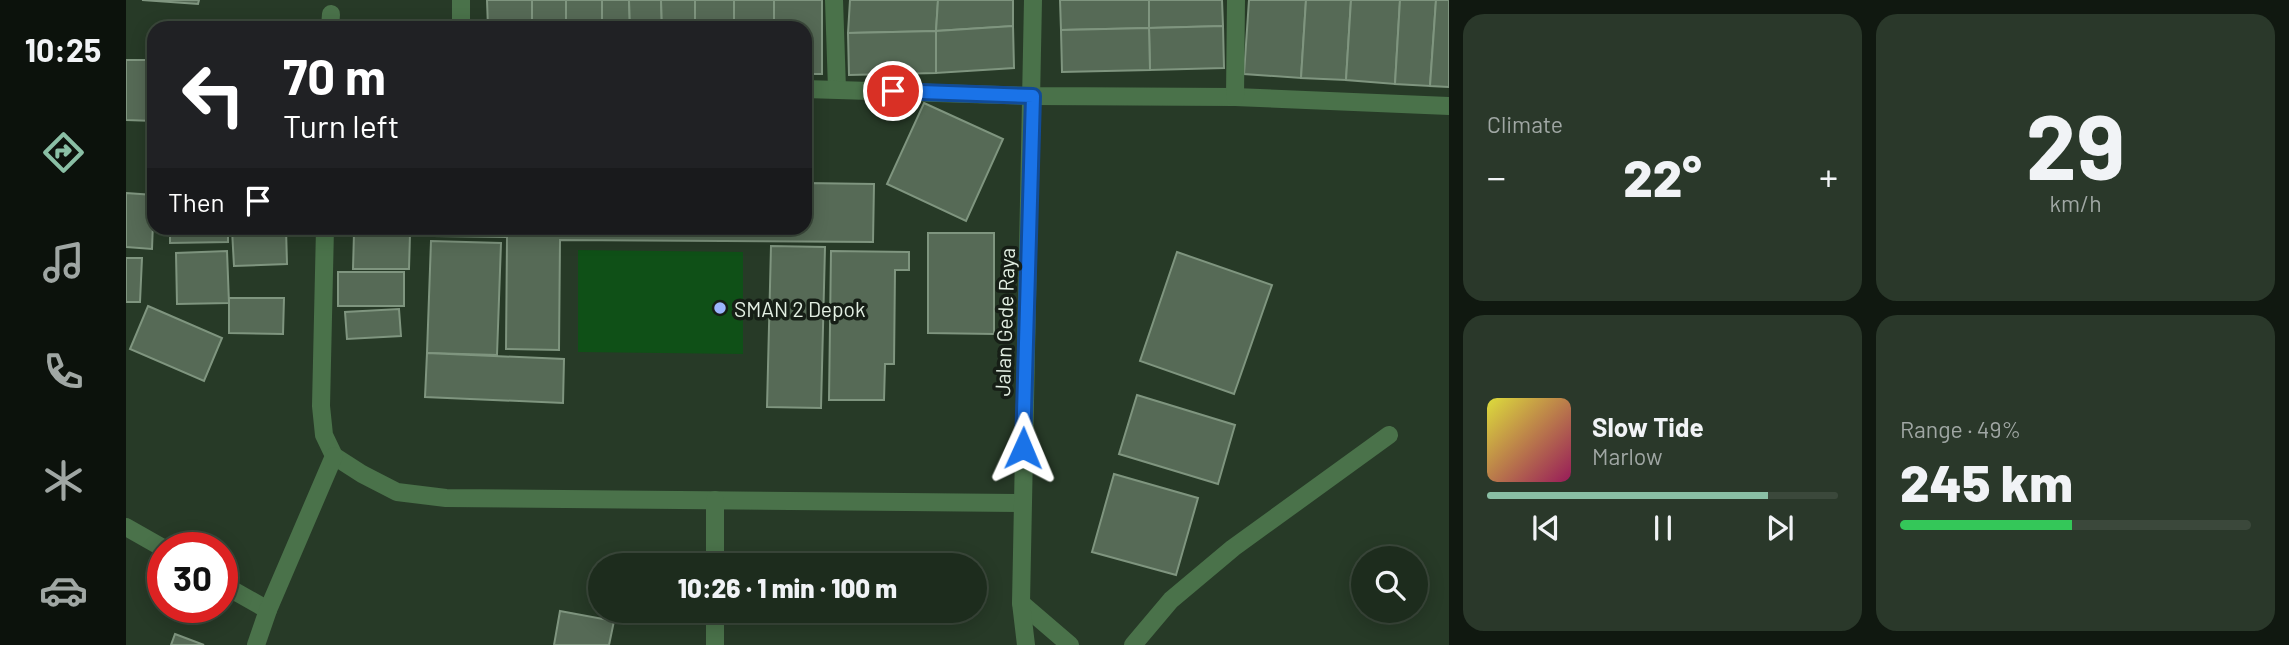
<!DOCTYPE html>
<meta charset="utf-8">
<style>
:root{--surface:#1d2c1d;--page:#2a382a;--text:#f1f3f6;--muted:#a0a7a4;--line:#3b483b;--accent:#8abfa5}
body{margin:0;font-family:Barlow,sans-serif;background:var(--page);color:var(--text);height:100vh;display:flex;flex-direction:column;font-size:26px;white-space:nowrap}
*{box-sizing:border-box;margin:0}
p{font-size:23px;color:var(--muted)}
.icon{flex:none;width:38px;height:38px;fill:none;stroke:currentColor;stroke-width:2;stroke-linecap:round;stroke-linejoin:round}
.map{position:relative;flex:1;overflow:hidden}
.details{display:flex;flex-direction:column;gap:14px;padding:14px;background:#101810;width:840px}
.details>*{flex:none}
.banner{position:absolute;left:21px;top:21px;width:665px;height:214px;border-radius:21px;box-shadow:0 4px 18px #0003,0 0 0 2px var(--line);background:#202124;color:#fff;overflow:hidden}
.buttons{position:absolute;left:1225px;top:546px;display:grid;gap:14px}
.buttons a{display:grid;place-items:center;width:77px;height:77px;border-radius:50%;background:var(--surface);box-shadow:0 4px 18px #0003,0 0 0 2px var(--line);font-size:35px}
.speed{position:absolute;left:21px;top:532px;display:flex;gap:14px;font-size:35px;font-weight:700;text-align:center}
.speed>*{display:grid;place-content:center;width:91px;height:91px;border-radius:50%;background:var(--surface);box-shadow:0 4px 18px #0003,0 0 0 2px var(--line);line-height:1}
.speed .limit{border:10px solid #d22;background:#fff;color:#111}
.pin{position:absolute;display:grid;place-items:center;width:60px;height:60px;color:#fff;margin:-30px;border:4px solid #fff;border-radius:50%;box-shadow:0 2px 7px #0007}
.me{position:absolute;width:77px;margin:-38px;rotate:1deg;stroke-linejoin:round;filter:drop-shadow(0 0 5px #0008)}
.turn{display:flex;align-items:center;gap:24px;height:147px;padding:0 21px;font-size:32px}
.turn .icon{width:91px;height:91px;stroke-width:2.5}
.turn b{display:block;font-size:49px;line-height:60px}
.then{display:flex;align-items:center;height:66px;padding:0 21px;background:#0003;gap:14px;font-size:26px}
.big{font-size:52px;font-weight:800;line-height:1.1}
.details .card{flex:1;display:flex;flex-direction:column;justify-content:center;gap:10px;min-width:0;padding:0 24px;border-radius:21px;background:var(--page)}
.details .dial{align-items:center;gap:0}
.dial b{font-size:91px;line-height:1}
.song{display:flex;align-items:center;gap:21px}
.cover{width:84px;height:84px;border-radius:10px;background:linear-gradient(135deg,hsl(60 70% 55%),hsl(330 70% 35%))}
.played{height:7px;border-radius:4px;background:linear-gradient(90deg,var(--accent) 80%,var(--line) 80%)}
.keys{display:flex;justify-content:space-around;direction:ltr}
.heat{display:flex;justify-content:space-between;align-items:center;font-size:38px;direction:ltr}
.charge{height:10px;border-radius:5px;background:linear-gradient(90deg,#34c759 49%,var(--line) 0)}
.details .tiles{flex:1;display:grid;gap:14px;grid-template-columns:repeat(2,1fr)}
.trip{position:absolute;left:462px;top:553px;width:399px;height:70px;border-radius:35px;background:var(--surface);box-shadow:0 4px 18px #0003,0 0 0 2px var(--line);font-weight:800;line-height:70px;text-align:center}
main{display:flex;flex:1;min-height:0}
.menu{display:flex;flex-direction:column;width:126px;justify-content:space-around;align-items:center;background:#0c120c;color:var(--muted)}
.menu .icon{width:49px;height:49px}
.menu .selected{color:var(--accent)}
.menu b{font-size:32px;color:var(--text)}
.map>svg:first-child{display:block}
.green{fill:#0f5017}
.building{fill:#566a56;stroke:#7f957f;stroke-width:2}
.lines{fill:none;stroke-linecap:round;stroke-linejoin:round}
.street{stroke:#4a724a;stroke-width:18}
.route-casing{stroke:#114b97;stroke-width:18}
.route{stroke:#1a73e8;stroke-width:12}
.poi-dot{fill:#9bb5fd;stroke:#161e16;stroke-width:2.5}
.labels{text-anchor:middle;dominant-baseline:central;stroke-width:7;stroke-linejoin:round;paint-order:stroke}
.poi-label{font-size:21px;fill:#e3efe3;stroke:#161e16;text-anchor:start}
.street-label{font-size:21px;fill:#e3efe3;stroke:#161e16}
</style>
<main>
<nav class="menu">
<b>10:25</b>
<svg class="icon selected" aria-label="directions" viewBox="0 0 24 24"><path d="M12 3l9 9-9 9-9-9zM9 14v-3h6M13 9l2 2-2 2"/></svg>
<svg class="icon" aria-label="music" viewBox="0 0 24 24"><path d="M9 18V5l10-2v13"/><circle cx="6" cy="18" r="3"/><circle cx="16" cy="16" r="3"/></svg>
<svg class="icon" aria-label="phone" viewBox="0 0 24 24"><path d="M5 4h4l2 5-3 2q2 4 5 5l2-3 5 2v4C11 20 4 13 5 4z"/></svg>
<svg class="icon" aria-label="climate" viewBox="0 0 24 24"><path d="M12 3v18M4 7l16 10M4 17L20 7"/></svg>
<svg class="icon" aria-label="car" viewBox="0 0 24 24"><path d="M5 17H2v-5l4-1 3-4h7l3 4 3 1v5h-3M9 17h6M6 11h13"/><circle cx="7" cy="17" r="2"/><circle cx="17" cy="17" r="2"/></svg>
</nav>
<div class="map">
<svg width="1323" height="645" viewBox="0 0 1323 645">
<rect width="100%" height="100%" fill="#273a27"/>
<polygon class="green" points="452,250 617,252 617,354 452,352"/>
<g class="building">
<polygon points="16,0 73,0 72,4"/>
<polygon points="361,0 406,0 406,28 362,28"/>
<rect x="406" y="0" width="34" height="28"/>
<rect x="440" y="0" width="36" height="28"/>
<polygon points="476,0 503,0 504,28 476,28"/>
<polygon points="503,0 535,0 536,28 504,28"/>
<polygon points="535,0 569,0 569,28 536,28"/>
<rect x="569" y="0" width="39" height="28"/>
<rect x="608" y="0" width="40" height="28"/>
<polygon points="648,0 696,0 696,74 679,74 679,28 648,28"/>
<polygon points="724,0 812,0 810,31 722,33"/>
<polygon points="812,0 887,0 887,26 810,31"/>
<polygon points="934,0 1023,0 1023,28 935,30"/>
<polygon points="1023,0 1096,0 1097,26 1023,28"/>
<polygon points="1123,0 1180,0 1175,78 1118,74"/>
<polygon points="1180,0 1225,0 1220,80 1175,78"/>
<polygon points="1225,0 1274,0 1269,84 1220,80"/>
<polygon points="1274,0 1310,0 1304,86 1269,84"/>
<polygon points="1310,0 1323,0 1323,87 1304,86"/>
<polygon points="887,26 888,68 810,73 810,31"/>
<polygon points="1097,26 1098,68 1024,70 1023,28"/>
<polygon points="1023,28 1024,70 936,72 935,30"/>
<polygon points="810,31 810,73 723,75 722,33"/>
<polygon points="0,60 28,60 28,121 0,120"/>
<polygon points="798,103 877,139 840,221 761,184"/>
<polygon points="679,183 748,184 747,242 434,240 433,350 380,349 381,237 308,236 308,228 679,228"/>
<polygon points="0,193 28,195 26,249 0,247"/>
<polygon points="44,228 102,228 102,242 44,243"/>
<polygon points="160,228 161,264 108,266 106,230"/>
<polygon points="228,233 284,234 283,269 227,269"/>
<polygon points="802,233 868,233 868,334 802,333"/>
<polygon points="305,241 375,243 371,355 301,353"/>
<polygon points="645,246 699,247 695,408 641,407"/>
<polygon points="101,251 103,303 51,304 50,253"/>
<polygon points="705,251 783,252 783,270 769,270 768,364 759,364 758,400 703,400"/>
<polygon points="1051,252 1146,285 1108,394 1014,361"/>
<polygon points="0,258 16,258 14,302 0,302"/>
<rect x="212" y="272" width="66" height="34"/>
<polygon points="103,298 158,298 157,334 103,333"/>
<polygon points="22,306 96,338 78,381 4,349"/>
<polygon points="273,309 275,336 221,339 219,312"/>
<polygon points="301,353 438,359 437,403 299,397"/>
<polygon points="1011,395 1109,425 1092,484 993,454"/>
<polygon points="988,474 1072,498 1050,575 966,552"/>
<polygon points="434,611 488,621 483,645 428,645"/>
<polygon points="49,634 78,645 45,645"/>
</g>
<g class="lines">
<g class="street">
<polyline points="708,0 711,89"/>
<polyline points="204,28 205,14"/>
<polyline points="335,28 335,0"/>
<polyline points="679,89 907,96 1109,97 1323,106"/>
<polyline points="1109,97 1110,0"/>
<polyline points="199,228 195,406 198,435 208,456 236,474 271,492 320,498 896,503"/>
<polyline points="589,500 589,565"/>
<polyline points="0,527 37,548"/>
<polyline points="96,584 142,610"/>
<polyline points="895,603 944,645"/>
<polyline points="589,611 589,645"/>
<polyline points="130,645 142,610 208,456"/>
<polyline points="900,645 895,603 907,0"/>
<polyline points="1007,645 1045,600 1107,548 1263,435"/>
</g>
</g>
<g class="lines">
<defs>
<polyline id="route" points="767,91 907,96 897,448"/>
</defs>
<use href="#route" class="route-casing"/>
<use href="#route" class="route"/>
</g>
<circle class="poi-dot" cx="594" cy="308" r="7"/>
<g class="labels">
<g class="poi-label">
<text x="608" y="308">SMAN 2 Depok</text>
</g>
<g class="street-label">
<text transform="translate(878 322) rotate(-88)">Jalan Gede Raya</text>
</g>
</g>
</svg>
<div class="buttons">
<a><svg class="icon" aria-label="search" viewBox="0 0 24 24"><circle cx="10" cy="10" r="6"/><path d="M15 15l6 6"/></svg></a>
</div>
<div class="speed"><div class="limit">30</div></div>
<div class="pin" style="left:767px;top:91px;background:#d93025"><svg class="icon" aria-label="arrive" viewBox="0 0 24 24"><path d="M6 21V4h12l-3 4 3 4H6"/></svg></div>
<svg class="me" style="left:897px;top:448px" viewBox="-20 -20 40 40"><path d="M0-17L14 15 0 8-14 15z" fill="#1a73e8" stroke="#fff" stroke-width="4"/></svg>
<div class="trip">10:26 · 1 min · 100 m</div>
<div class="banner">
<div class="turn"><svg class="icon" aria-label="left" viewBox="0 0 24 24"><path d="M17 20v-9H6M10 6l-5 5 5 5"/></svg><div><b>70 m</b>Turn left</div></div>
<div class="then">Then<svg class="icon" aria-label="arrive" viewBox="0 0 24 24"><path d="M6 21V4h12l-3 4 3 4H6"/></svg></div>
</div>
</div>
<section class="details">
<div class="tiles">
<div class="card"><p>Climate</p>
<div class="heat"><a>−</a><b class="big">22°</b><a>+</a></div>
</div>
<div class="card dial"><b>29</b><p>km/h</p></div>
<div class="card">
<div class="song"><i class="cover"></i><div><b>Slow Tide</b><p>Marlow</p></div></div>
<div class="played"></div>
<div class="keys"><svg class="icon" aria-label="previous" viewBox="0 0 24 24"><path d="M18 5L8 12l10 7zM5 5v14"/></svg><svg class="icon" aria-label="pause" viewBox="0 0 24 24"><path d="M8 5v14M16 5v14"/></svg><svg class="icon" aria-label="next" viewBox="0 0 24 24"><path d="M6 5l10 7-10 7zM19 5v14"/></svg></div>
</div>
<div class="card"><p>Range · 49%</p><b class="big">245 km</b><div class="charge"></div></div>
</div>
</section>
</main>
